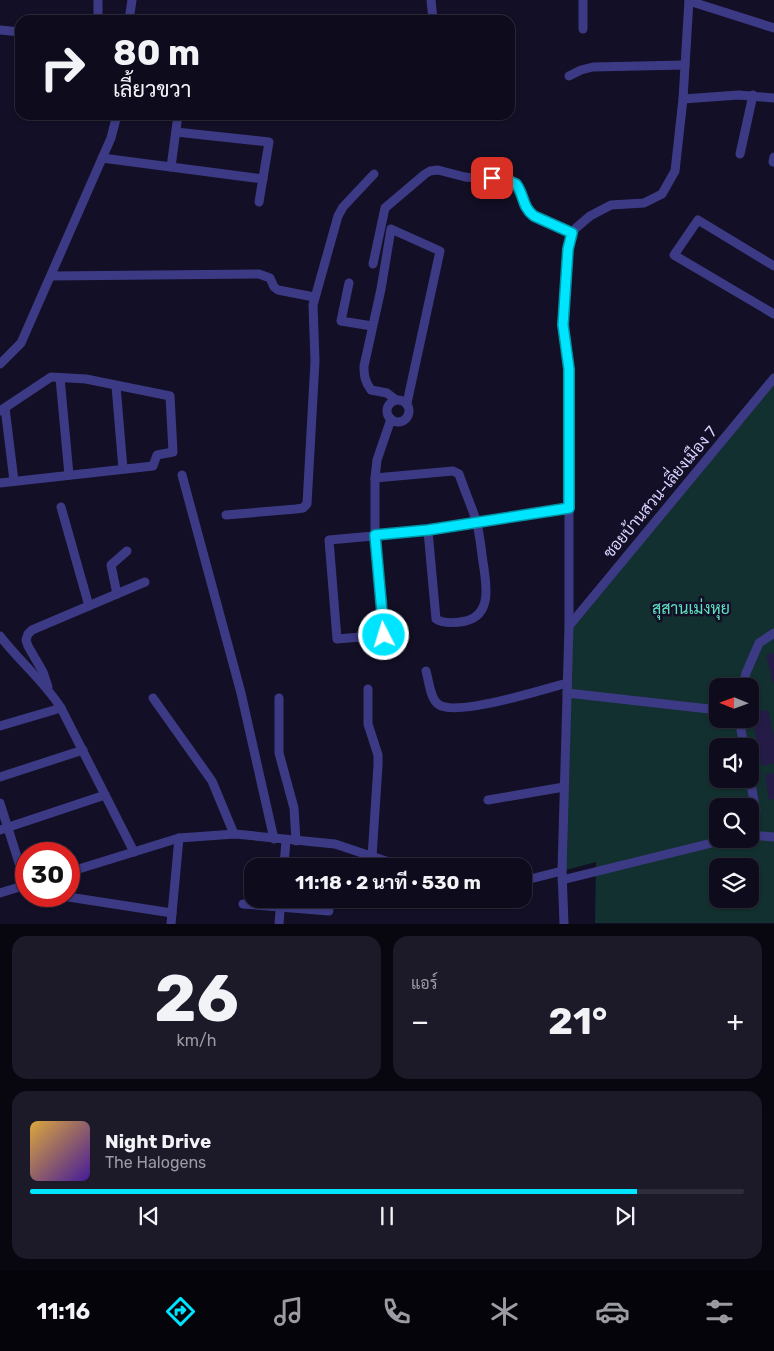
<!DOCTYPE html>
<html lang="th">
<meta charset="utf-8">
<style>
:root{--surface:#0e0b1c;--page:#1c1929;--text:#f1f3f6;--muted:#9b9ba3;--line:#2e2b3b;--accent:#00e5ff}
body{margin:0;font-family:Rubik,Sarabun,sans-serif;background:var(--page);color:var(--text);height:100vh;display:flex;flex-direction:column;font-size:19px;white-space:nowrap}
*{box-sizing:border-box;margin:0}
p{font-size:16px;color:var(--muted)}
.icon{flex:none;width:28px;height:28px;fill:none;stroke:currentColor;stroke-width:2;stroke-linecap:round;stroke-linejoin:round}
.map{position:relative;height:924px;overflow:hidden}
.panel{display:flex;flex-direction:column;gap:12px;padding:12px;background:#08060f;flex:1}
.panel>*{flex:none}
.hud{position:absolute;left:15px;top:15px;width:500px;height:105px;border-radius:15px;box-shadow:0 1px 4px #0004,0 0 0 1px var(--line);background:#0e0b1c;color:var(--text);overflow:hidden}
.needle{width:32px;rotate:271deg}
.buttons{position:absolute;left:709px;top:678px;display:grid;gap:10px}
.buttons a{display:grid;place-items:center;width:50px;height:50px;border-radius:10px;background:var(--surface);box-shadow:0 1px 4px #0004,0 0 0 1px var(--line);font-size:25px}
.speed{position:absolute;left:15px;top:842px;display:flex;gap:10px;font-size:25px;font-weight:700;text-align:center}
.speed>*{display:grid;place-content:center;width:65px;height:65px;border-radius:50%;background:var(--surface);box-shadow:0 1px 4px #0004,0 0 0 1px var(--line);line-height:1}
.speed .limit{border:8px solid #d22;background:#fff;color:#111}
.pin{position:absolute;display:grid;place-items:center;width:42px;height:42px;color:#fff;margin:-21px;border-radius:10px;box-shadow:0 2px 8px #0006}
.me{position:absolute;width:55px;margin:-28px;rotate:355deg;stroke-linejoin:round;filter:drop-shadow(0 0 4px #0008)}
.turn{display:flex;align-items:center;gap:18px;height:105px;padding:0 15px;font-size:22px}
.turn .icon{width:65px;height:65px;stroke-width:2.5}
.turn b{display:block;font-size:35px;line-height:42px}
.big{font-size:38px;font-weight:700;line-height:1.1}
.panel .tile{flex:1;display:flex;flex-direction:column;justify-content:center;gap:8px;min-width:0;padding:0 18px;border-radius:15px;background:var(--page)}
.panel .dial{align-items:center;gap:0}
.dial b{font-size:65px;line-height:1}
.song{display:flex;align-items:center;gap:15px}
.cover{width:60px;height:60px;border-radius:8px;background:linear-gradient(135deg,hsl(40 70% 55%),hsl(260 70% 35%))}
.played{height:5px;border-radius:2px;background:linear-gradient(90deg,var(--accent) 85%,var(--line) 85%)}
.keys{display:flex;justify-content:space-around;direction:ltr}
.heat{display:flex;justify-content:space-between;align-items:center;font-size:28px;direction:ltr}
.panel .tiles{flex:1;display:grid;gap:12px;grid-template-columns:1fr 1fr}
.tile:last-child{grid-column:span 2}
.trip{position:absolute;left:244px;top:858px;width:288px;height:50px;border-radius:15px;background:var(--surface);box-shadow:0 1px 4px #0004,0 0 0 1px var(--line);font-weight:700;line-height:50px;text-align:center}
.dock{display:flex;height:80px;justify-content:space-around;align-items:center;background:#06040b;color:var(--muted)}
.dock .icon{width:35px;height:35px}
.dock .selected{color:var(--accent)}
.dock b{font-size:22px;color:var(--text)}
.map>svg:first-child{display:block}
.green{fill:#12302f;fill-rule:evenodd}
.building{fill:#241b47}
.lines{fill:none;stroke-linecap:round;stroke-linejoin:round}
.minor{stroke:#3d3a85;stroke-width:9}
.route-casing{stroke:#0095a6;stroke-width:12}
.route{stroke:#00e5ff;stroke-width:9}
.labels{text-anchor:middle;dominant-baseline:central;stroke-width:5;stroke-linejoin:round;paint-order:stroke}
.street-label{font-size:16px;fill:#d9d4ff;stroke:#130f26}
.park-label{font-size:16px;fill:#5fe0c0;stroke:#130f26}
</style>
<div class="map">
<svg width="774" height="924" viewBox="0 0 774 924">
<rect width="100%" height="100%" fill="#130f26"/>
<path class="green" d="M774,378V923H595L596,862L562,871L569,626ZM718,686H750V719H718ZM718,746H750V779H718ZM718,806H750V839H718ZM718,866H750V899H718Z"/>
<g class="building">
<polygon points="774,653 774,683 773,683 766,655"/>
<polygon points="768,710 774,738 774,763 762,766 751,713"/>
<polygon points="774,773 774,799 769,800 765,775"/>
</g>
<g class="lines">
<g class="minor">
<polyline points="431,0 433,20"/>
<polyline points="583,0 583,29"/>
<polyline points="689,1 774,28"/>
<polyline points="98,20 98,0"/>
<polyline points="129,20 132,0"/>
<polyline points="0,30 20,32"/>
<polyline points="569,76 581,70 593,67 685,65"/>
<polyline points="683,99 739,95 774,98"/>
<polyline points="176,132 269,142 259,202"/>
<polyline points="740,154 753,95"/>
<polyline points="102,158 263,179"/>
<polyline points="773,162 774,157"/>
<polyline points="171,167 178,115"/>
<polyline points="373,264 385,208 425,174 430,171 438,170 465,177 512,181 518,187 524,206 534,216 572,233"/>
<polyline points="774,266 698,220 674,255 774,314"/>
<polyline points="51,276 259,274 270,278 274,287 278,290 314,297"/>
<polyline points="349,283 341,321 372,326"/>
<polyline points="0,364 21,343 111,138 117,115"/>
<polyline points="60,378 69,475"/>
<polyline points="116,386 123,469"/>
<circle cx="398" cy="411" r="11"/>
<path d="M396,400L387,393L371,390C365,382 364,376 364,366L381,289L391,229L440,251L407,403"/>
<polyline points="5,408 14,481"/>
<polyline points="0,411 51,377 86,379 170,396 173,452 157,455 153,466 0,483"/>
<polyline points="391,419 377,460 375,478 375,535 384,635 337,639 329,540 428,531 569,508"/>
<polyline points="182,475 241,693 274,839"/>
<path d="M375,478L453,471L459,474C464,489 471,505 476,520C480,534 481,549 483,562C486,583 493,614 466,621C456,623 444,624 436,619L428,531"/>
<polyline points="61,507 89,606"/>
<polyline points="226,515 296,509 303,508 307,504 315,361 313,305 338,216 343,207 374,174"/>
<polyline points="117,594 111,565 127,551"/>
<polyline points="569,626 774,378"/>
<path d="M0,636C19,661 44,681 61,708L134,852"/>
<path d="M426,671C429,681 430,698 438,704C454,718 545,689 567,683"/>
<polyline points="743,686 746,673 759,643 774,633"/>
<polyline points="48,687 43,672 28,646 26,640 28,634 32,630 145,582"/>
<polyline points="368,689 368,724 378,755 378,765 372,857"/>
<polyline points="567,693 718,710"/>
<polyline points="153,698 212,781 234,834"/>
<polyline points="279,698 279,753 294,808 296,841"/>
<polyline points="739,719 744,746"/>
<polyline points="0,726 61,708"/>
<polyline points="0,777 83,750"/>
<polyline points="750,779 756,811 750,822"/>
<polyline points="488,800 564,787"/>
<polyline points="0,803 26,885 0,893"/>
<polyline points="0,830 105,795"/>
<polyline points="750,835 774,837"/>
<polyline points="284,866 286,840"/>
<polyline points="69,872 179,838 235,834 335,844 401,866"/>
<polyline points="562,880 728,839"/>
<polyline points="522,881 562,871"/>
<polyline points="62,896 172,913"/>
<polyline points="243,904 329,911"/>
<polyline points="171,924 179,838"/>
<polyline points="279,924 281,899"/>
<polyline points="564,924 562,871 569,626 569,369 563,325 568,249 572,233 576,228 590,216 611,205 644,203 662,194 675,171 683,99 689,0"/>
</g>
</g>
<g class="lines">
<defs>
<path id="route" d="M384,635L375,535L428,530L569,508V369L563,325L568,249L572,233L534,216C522,207 524,194 516,184L507,180L492,178"/>
</defs>
<use href="#route" class="route-casing"/>
<use href="#route" class="route"/>
</g>
<g class="labels">
<g class="street-label">
<text transform="translate(660 492) rotate(-50)">ซอยบ้านสวน-เลี่ยงเมือง 7</text>
</g>
<g class="park-label">
<text x="691" y="608">สุสานเม่งหุย</text>
</g>
</g>
</svg>
<div class="buttons">
<a><svg class="needle" viewBox="-14 -14 28 28"><path d="M0-13l5 13h-10z" fill="#e53935"/><path d="M0 13l5-13h-10z" fill="#9b9ba3"/></svg></a>
<a><svg class="icon" aria-label="sound" viewBox="0 0 24 24"><path d="M4 9h4l5-4v14l-5-4H4zM17 9q2 3 0 6"/></svg></a>
<a><svg class="icon" aria-label="search" viewBox="0 0 24 24"><circle cx="10" cy="10" r="6"/><path d="M15 15l6 6"/></svg></a>
<a><svg class="icon" aria-label="layers" viewBox="0 0 24 24"><path d="M12 4l9 5-9 5-9-5zM3 14l9 5 9-5"/></svg></a>
</div>
<div class="speed"><div class="limit">30</div></div>
<div class="pin" style="left:492px;top:178px;background:#d93025"><svg class="icon" aria-label="arrive" viewBox="0 0 24 24"><path d="M6 21V4h12l-3 4 3 4H6"/></svg></div>
<svg class="me" style="left:384px;top:635px" viewBox="-20 -20 40 40"><circle r="17" fill="#00e5ff" stroke="#fff" stroke-width="3"/><path d="M0-11L8 9 0 5-8 9z" fill="#fff"/></svg>
<div class="trip">11:18 · 2 นาที · 530 m</div>
<div class="hud">
<div class="turn"><svg class="icon" aria-label="right" viewBox="0 0 24 24"><path d="M7 20v-9h11M14 6l5 5-5 5"/></svg><div><b>80 m</b>เลี้ยวขวา</div></div>
</div>
</div>
<section class="panel">
<div class="tiles">
<div class="tile dial"><b>26</b><p>km/h</p></div>
<div class="tile"><p>แอร์</p>
<div class="heat"><a>−</a><b class="big">21°</b><a>+</a></div>
</div>
<div class="tile">
<div class="song"><i class="cover"></i><div><b>Night Drive</b><p>The Halogens</p></div></div>
<div class="played"></div>
<div class="keys"><svg class="icon" aria-label="previous" viewBox="0 0 24 24"><path d="M18 5L8 12l10 7zM5 5v14"/></svg><svg class="icon" aria-label="pause" viewBox="0 0 24 24"><path d="M8 5v14M16 5v14"/></svg><svg class="icon" aria-label="next" viewBox="0 0 24 24"><path d="M6 5l10 7-10 7zM19 5v14"/></svg></div>
</div>
</div>
</section>
<nav class="dock">
<b>11:16</b>
<svg class="icon selected" aria-label="directions" viewBox="0 0 24 24"><path d="M12 3l9 9-9 9-9-9zM9 14v-3h6M13 9l2 2-2 2"/></svg>
<svg class="icon" aria-label="music" viewBox="0 0 24 24"><path d="M9 18V5l10-2v13"/><circle cx="6" cy="18" r="3"/><circle cx="16" cy="16" r="3"/></svg>
<svg class="icon" aria-label="phone" viewBox="0 0 24 24"><path d="M5 4h4l2 5-3 2q2 4 5 5l2-3 5 2v4C11 20 4 13 5 4z"/></svg>
<svg class="icon" aria-label="climate" viewBox="0 0 24 24"><path d="M12 3v18M4 7l16 10M4 17L20 7"/></svg>
<svg class="icon" aria-label="car" viewBox="0 0 24 24"><path d="M5 17H2v-5l4-1 3-4h7l3 4 3 1v5h-3M9 17h6M6 11h13"/><circle cx="7" cy="17" r="2"/><circle cx="17" cy="17" r="2"/></svg>
<svg class="icon" aria-label="filters" viewBox="0 0 24 24"><path d="M4 7h16M4 17h16"/><circle cx="9" cy="7" r="2"/><circle cx="15" cy="17" r="2"/></svg>
</nav>
